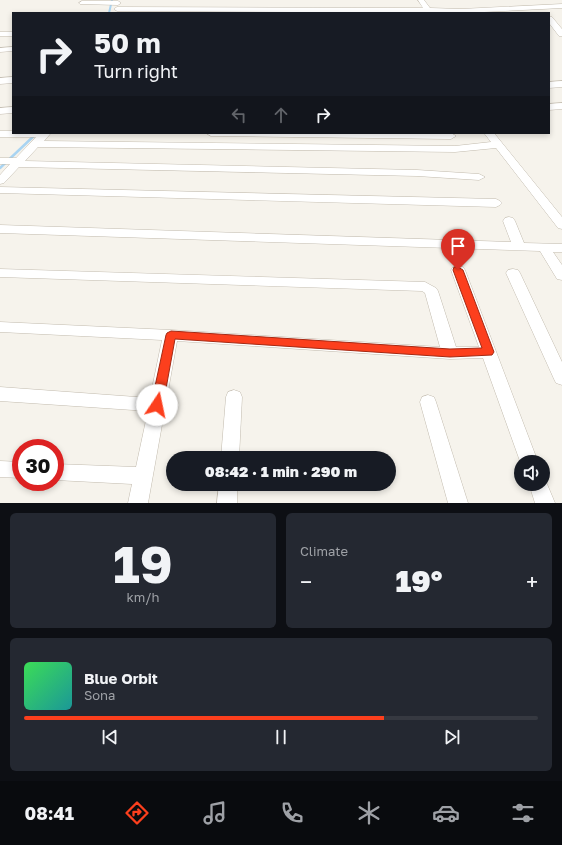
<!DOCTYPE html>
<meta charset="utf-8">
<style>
:root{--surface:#171b24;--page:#242831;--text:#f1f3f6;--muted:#9ea1a6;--line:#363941;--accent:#fc3f1d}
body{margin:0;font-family:"Golos Text",sans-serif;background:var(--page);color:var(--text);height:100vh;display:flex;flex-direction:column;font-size:15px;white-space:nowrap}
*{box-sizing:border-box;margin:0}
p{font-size:13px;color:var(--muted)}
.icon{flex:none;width:22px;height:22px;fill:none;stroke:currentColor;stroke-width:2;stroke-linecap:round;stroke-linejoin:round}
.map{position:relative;height:503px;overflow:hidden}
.details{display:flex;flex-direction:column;gap:10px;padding:10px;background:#0d0f14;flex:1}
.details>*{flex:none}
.hud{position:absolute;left:12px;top:12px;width:538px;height:122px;border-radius:0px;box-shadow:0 2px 6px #0003;background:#171b24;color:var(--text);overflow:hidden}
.fabs{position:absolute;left:514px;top:455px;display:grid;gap:8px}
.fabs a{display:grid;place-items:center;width:36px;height:36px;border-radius:50%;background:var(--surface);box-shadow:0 2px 6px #0003;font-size:20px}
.speed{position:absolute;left:12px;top:439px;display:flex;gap:8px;font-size:20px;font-weight:700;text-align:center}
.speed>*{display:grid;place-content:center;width:52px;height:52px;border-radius:50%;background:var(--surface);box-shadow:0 2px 6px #0003;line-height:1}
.speed .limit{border:6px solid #d22;background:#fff;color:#111}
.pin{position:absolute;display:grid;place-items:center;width:34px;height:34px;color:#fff;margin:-41px -17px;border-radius:50% 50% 50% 0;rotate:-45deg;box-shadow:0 0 4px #0007}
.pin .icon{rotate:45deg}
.me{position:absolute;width:44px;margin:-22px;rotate:11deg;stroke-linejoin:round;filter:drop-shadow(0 0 3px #0008)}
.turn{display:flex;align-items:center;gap:14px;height:84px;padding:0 16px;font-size:18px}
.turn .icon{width:52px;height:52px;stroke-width:2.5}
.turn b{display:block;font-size:28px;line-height:34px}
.lanes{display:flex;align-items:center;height:38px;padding:0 16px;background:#0003;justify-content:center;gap:20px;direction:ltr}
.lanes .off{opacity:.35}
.big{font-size:30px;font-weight:800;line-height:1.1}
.details .widget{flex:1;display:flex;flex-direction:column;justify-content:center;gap:6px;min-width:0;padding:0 14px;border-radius:6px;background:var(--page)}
.details .dial{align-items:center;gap:0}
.dial b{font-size:52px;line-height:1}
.song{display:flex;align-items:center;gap:12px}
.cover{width:48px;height:48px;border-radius:6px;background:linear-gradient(135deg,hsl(130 70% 55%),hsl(180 70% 35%))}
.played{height:4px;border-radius:2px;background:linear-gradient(90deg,var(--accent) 70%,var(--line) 70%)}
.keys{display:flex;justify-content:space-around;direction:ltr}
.heat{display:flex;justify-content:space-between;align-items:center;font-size:22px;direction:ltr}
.details .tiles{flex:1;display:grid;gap:10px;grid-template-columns:1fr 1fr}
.widget:last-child{grid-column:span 2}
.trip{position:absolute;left:166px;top:451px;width:230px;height:40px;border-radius:20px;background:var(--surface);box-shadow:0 2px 6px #0003;font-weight:800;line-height:40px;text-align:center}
.tabs{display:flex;height:64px;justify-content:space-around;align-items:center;background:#090b0e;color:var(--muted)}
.tabs .icon{width:28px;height:28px}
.tabs .selected{color:var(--accent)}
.tabs b{font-size:18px;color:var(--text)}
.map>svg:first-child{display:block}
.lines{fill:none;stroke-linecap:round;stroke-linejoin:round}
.stream-far1{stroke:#a9d4f2;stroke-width:2}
.stream{stroke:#a9d4f2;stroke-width:2.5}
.minor-casing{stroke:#c2bbae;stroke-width:1}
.minor{fill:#fff;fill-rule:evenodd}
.route{fill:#fc3f1d;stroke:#a42913}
</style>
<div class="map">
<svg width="562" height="503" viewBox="0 0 562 503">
<rect width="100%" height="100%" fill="#f6f3ec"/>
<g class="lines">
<polyline class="stream-far1" points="109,13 112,0"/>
<polyline class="stream" points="0,168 37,133"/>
<defs>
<g id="minor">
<polygon points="418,0 424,0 430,8 461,9 562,4 562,8 463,13 117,11 114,9 117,7 423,8"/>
<polygon points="82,1 118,1 121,3 118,5 80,4 79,3"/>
<polygon points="549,17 552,17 562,29 562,36 559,36 549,23"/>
<rect x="0" y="32" width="13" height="4"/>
<polygon points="13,47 13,51 0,52 0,48"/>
<polygon points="13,77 13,83 0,84 0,78"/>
<polygon points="562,81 562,87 549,88 549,82"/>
<polygon points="562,103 562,109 549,110 549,104"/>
<polygon points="13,107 13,113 0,114 0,108"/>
<polygon points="0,131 13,131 13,133 51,133 44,141 455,146 491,142 484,133 494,133 562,217 562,229 558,228 496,148 455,152 38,147 25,161 417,170 479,174 485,177 479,180 417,176 19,167 4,183 0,184 0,175 10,164 0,164 0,158 16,158 36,137 0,137"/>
<polygon points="206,133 451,133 456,136 451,139 211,136"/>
<polygon points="0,187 496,199 500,201 502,203 500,205 496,207 0,193"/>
<polygon points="509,217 513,218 515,221 524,243 562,244 562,252 553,252 562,265 562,280 557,279 540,251 0,233 0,225 511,242 503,221 505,218"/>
<polygon points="458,266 463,267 465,270 538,462 521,462 521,464 483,358 450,359 177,341 148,503 128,503 132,484 55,480 55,464 136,467 148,411 0,401 0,387 150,398 162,340 0,332 0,322 171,330 440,347 425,293 422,291 0,277 0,269 425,282 436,288 438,291 456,347 479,347 451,270 453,267"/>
<polygon points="513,269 518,270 520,273 562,362 562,385 556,383 554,379 506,273 508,270"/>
<polygon points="234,390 240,392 242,397 239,458 221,458 226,397 228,392"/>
<polygon points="428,395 434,397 436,402 468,503 448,503 420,402 422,397"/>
<polygon points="0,461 21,462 21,478 0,477"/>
<polygon points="543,477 547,484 555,503 535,503 529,484 543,484"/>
<polygon points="219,484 237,484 237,503 217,503"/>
</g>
</defs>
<use href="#minor" class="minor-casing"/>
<use href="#minor" class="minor"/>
</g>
<polygon class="route" points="454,267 458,267 463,270 494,352 492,355 450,357 175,339 163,405 161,409 157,410 153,409 151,405 166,335 167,333 171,331 450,349 482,348 453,270"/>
</svg>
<div class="fabs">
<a><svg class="icon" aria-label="sound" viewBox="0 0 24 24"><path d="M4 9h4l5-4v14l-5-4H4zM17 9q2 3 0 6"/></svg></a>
</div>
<div class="speed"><div class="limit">30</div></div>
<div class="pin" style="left:458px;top:270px;background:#d93025"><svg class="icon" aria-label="arrive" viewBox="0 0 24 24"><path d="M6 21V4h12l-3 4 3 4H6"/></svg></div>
<svg class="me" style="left:157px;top:405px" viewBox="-20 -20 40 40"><circle r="19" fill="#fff"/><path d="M0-13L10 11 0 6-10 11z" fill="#fc3f1d"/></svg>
<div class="trip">08:42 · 1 min · 290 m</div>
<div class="hud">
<div class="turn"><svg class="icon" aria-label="right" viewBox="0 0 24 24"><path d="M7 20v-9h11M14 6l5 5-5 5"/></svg><div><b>50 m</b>Turn right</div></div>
<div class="lanes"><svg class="icon off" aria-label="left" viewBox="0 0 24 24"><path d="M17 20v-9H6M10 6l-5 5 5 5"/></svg><svg class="icon off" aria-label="ahead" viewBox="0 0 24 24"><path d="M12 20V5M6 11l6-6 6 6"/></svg><svg class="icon" aria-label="right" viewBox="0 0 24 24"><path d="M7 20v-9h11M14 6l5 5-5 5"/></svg></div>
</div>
</div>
<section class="details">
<div class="tiles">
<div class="widget dial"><b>19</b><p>km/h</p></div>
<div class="widget"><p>Climate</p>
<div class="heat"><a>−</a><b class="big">19°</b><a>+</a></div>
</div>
<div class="widget">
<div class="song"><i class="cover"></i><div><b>Blue Orbit</b><p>Sona</p></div></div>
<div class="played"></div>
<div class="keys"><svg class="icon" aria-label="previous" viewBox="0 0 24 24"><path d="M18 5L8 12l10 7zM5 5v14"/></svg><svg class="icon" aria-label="pause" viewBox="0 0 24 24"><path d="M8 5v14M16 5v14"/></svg><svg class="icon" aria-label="next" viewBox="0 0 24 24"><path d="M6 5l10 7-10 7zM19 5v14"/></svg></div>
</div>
</div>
</section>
<nav class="tabs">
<b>08:41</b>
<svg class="icon selected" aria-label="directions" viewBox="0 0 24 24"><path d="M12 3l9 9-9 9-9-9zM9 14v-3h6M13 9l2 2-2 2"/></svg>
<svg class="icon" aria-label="music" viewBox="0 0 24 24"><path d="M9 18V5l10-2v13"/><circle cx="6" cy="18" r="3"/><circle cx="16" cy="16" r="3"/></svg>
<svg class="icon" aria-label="phone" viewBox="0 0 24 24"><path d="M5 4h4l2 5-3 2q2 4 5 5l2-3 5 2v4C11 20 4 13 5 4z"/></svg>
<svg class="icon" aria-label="climate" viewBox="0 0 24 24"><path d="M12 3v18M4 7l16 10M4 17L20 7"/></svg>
<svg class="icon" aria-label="car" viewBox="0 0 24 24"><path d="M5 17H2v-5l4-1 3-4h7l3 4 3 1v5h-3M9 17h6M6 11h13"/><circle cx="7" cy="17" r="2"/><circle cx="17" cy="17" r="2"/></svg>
<svg class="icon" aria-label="filters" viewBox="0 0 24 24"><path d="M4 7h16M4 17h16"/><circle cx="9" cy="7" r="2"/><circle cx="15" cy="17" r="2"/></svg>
</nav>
